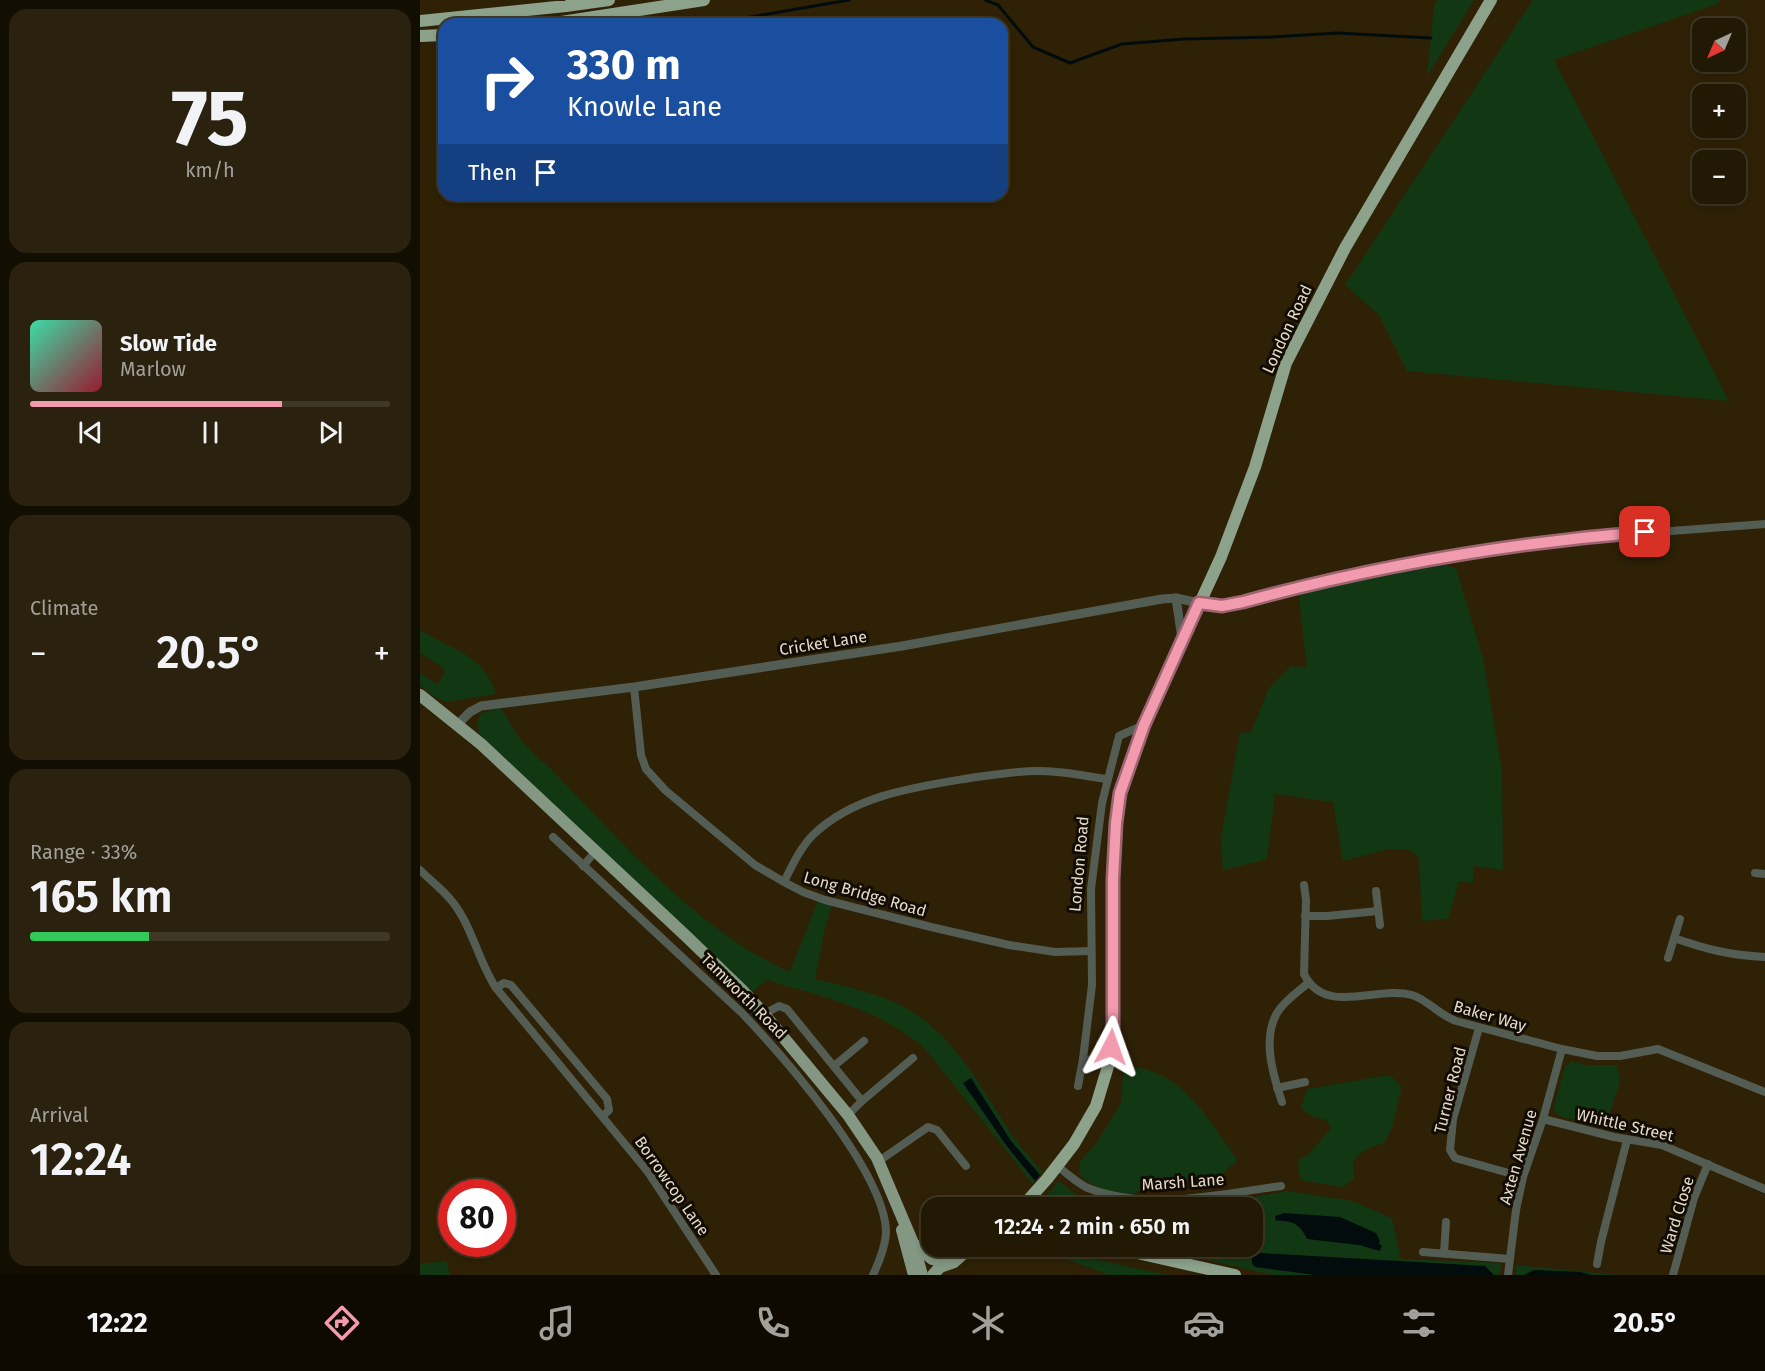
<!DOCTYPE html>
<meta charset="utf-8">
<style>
:root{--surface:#221904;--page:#2a220e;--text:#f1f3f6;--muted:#a2a09a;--line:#3f3826;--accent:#f29aae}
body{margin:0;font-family:"Fira Sans",sans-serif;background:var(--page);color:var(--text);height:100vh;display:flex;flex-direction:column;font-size:22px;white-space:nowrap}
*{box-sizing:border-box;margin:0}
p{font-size:20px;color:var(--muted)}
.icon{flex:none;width:33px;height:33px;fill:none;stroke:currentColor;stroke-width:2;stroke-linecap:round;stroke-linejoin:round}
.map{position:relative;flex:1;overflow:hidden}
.drawer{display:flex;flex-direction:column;gap:9px;padding:9px;background:#130e02;width:420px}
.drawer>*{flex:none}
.top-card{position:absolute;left:18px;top:18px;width:570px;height:183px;border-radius:18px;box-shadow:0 3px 9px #0003,0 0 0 2px var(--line);background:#1a4fa0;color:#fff;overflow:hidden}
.needle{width:39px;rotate:224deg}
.fabs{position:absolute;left:1272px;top:18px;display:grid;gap:12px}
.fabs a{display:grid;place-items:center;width:54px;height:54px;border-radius:12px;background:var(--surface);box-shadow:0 3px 9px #0003,0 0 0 2px var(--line);font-size:30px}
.speed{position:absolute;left:18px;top:1179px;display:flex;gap:12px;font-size:30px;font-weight:700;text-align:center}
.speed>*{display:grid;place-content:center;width:78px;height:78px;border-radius:50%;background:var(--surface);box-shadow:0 3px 9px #0003,0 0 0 2px var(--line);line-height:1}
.speed .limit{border:9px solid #d22;background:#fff;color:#111}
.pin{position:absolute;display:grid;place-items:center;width:51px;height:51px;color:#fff;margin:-26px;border-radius:12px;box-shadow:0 3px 9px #0006}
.me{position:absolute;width:66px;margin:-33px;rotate:4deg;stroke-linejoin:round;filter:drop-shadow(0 0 4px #0008)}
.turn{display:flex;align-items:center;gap:21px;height:126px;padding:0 30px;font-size:27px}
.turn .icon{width:78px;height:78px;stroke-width:2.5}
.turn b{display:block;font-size:42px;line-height:51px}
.then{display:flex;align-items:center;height:57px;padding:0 30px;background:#0003;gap:12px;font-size:22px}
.big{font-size:45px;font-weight:600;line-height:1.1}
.drawer .card{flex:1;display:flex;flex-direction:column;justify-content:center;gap:9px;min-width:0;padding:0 21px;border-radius:18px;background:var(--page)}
.drawer .dial{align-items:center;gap:0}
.dial b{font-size:78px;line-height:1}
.song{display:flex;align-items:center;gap:18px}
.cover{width:72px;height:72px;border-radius:9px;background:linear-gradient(135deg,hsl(160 70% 55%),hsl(350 70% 35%))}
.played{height:6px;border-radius:3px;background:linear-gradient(90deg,var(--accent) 70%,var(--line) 70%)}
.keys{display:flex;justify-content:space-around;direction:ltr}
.heat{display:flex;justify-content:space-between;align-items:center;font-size:33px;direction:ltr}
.charge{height:9px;border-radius:4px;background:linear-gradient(90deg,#34c759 33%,var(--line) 0)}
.trip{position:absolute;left:501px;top:1197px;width:342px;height:60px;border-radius:18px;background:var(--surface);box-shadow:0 3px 9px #0003,0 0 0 2px var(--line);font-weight:600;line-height:60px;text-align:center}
.dock{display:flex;height:96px;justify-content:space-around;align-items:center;background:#0e0a02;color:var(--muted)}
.dock .icon{width:42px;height:42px}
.dock .current{color:var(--accent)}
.dock b{font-size:27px;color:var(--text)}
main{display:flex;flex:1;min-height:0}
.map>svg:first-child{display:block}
.green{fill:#123813}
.water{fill:#030c0d}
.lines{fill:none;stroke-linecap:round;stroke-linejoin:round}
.stream{stroke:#030c0d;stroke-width:3}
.minor{stroke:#545d53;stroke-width:8}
.tertiary{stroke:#545d53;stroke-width:9}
.primary{stroke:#839782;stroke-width:12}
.trunk{stroke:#8ca28b;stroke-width:12}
.route-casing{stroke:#9d6471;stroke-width:15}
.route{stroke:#f29aae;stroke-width:10}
.labels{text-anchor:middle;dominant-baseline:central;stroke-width:6;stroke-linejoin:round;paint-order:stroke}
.street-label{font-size:16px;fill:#e4dbcc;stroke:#120c03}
</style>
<main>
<section class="drawer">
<div class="card dial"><b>75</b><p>km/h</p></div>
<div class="card">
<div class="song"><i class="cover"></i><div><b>Slow Tide</b><p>Marlow</p></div></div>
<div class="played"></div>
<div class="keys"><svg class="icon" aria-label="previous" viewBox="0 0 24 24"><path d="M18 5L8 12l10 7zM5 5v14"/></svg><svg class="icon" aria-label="pause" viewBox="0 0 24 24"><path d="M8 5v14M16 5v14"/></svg><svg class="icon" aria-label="next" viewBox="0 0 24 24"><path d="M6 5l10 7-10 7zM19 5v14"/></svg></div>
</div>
<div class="card"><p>Climate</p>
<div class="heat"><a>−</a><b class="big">20.5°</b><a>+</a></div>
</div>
<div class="card"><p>Range · 33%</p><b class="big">165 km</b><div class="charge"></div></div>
<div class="card"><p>Arrival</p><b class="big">12:24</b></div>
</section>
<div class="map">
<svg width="1345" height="1275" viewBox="0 0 1345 1275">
<rect width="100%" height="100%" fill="#2e2106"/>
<g class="green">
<polygon points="1017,0 1054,0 1007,76 1014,7"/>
<polygon points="1113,0 1299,0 1300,3 1134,60 1309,401 987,371 959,315 925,285"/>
<polygon points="1025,565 1036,568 1063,658 1082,770 1083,870 1054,866 1053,883 1039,881 1028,919 1002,921 999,858 989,850 969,849 923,861 913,802 855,794 847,858 840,861 803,870 801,837 820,733 831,732 849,688 871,666 887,667 878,591"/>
<path d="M0,630C32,650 64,654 76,694L26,702L13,696L0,685V673L18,684L25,672L23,668L0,653Z"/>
<path d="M81,708L98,736L121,762L123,761C193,832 277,932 370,972L398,900L412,905L405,929L395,979C424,986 455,992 482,1006C536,1034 560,1088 593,1136C602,1149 613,1160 622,1172L613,1184L505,1049C470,1018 436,1007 392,993C377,988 362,987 348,979L331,993L60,735L57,723L61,713Z"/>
<polygon points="1152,1061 1167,1065 1197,1065 1200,1082 1185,1128 1140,1116 1133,1110 1145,1067"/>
<path d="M707,1066C763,1070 787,1118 817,1159V1162L808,1168L797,1184L787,1186C774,1174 757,1186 744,1179C734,1182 727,1189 717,1192C700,1199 671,1186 659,1174L660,1162L678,1141L701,1103L703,1073Z"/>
<path d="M963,1076H971L982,1087L972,1128L964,1143C951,1147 942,1150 933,1161L934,1179L923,1187L880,1180L878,1160L889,1154L911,1128L906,1120L893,1117L881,1108L887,1089Z"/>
<polygon points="639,1181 661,1199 683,1207 635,1207 630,1201 628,1194"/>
<polygon points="867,1191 932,1201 972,1218 981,1259 1081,1263 1080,1275 853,1275 731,1247 780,1247 813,1259 817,1247 832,1246 832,1208 830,1207 834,1197"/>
<polygon points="614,1247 634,1247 678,1260 747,1275 689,1275"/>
<polygon points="26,1261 30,1275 0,1275 0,1264"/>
<polygon points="1096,1265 1196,1275 1096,1275"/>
</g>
<g class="water">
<polygon points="551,1078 591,1141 620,1175 615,1181 586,1145 543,1083"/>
<path d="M864,1213L920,1217L956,1233L960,1241L959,1244L962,1245L960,1251L939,1245L887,1239C880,1224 872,1220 856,1221L855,1216Z"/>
<polygon points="841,1253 1065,1266 1074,1275 895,1275 835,1267 832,1263 832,1256"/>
<polygon points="1114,1270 1161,1272 1171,1275 1104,1275"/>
</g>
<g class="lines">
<g class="stream">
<polyline points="565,0 578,5 613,47 650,63 702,44 764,39 851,37 918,33 1011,38"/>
<polyline points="290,24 429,0"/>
</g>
<g class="minor">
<polyline points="779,603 802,606 965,567 1034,555 1184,536 1345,524"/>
<polyline points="214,687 221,755 226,769 245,790 335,865 364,882 383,892 405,900 511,927 589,945 635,952 671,951"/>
<path d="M133,837L322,1013C364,1057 464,1171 466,1231C466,1246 459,1262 453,1275"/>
<polyline points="163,866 175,852"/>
<path d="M0,870C10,880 22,889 31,900C52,925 58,961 76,988L228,1172L296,1275"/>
<polyline points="1335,873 1345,874"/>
<path d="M364,882C372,866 380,848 393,835C434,795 496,787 550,778C579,774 607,769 637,772C653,773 670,777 686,779"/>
<path d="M884,885L886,900L884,974C905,1017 957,985 992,995C1008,1000 1019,1015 1036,1021L1142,1049L1177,1056H1200L1238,1049L1345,1092"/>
<polyline points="956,891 960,925"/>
<polyline points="885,916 907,916 958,911"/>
<path d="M1254,938C1288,950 1310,955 1345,957"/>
<polyline points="1248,958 1260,919"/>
<polyline points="76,988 84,983 91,985 187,1099 189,1110 183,1116"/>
<polyline points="344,1014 359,1006 367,1009 442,1101 428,1115"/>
<polyline points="1059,1028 1033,1119 1030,1150 1035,1158 1103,1177"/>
<polyline points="663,1059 689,1063"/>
<polyline points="414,1066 444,1041"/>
<polyline points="658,1086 663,1059 672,985 671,889 682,803 699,736 724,725"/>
<polyline points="857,1088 885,1082"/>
<polyline points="442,1101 493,1058"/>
<path d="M862,1102C853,1075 842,1039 857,1013C864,1001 878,992 888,983"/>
<polyline points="1123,1119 1194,1137 1242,1145 1345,1189"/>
<polyline points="459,1161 508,1127 517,1130 546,1166"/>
<path d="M638,1167C647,1173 657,1183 668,1188C729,1212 799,1194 861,1186"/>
<polyline points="1003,1252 1090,1259"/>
<polyline points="1024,1253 1026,1222"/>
<polyline points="1177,1264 1181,1242 1207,1140"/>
<polyline points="1088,1275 1096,1210 1103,1177 1123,1119 1142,1049"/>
<polyline points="1253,1275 1274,1198 1288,1164"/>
</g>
<g class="tertiary">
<polyline points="756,598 762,639"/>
<polyline points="37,725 50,712 61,706 214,687 482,646 742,599 756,598 779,603"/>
</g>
<g class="primary">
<polyline points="0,695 61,744 267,937 322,990 344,1014 428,1115 457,1158 493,1243 502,1275"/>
<polyline points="482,1230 494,1275"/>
<polyline points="494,1244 512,1259 531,1263"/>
<polyline points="513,1275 520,1267 534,1262 552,1246"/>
</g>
<g class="trunk">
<polyline points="0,21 146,6 189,0"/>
<polyline points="128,24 284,0"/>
<polyline points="0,36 24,35"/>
<polyline points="610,1199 618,1208"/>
<polyline points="601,1208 627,1179 654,1144 676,1106 689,1063 693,1031 693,879 696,823 701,793 724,725 801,557 835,467 866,363 925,248 1071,0"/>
<polyline points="686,1246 815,1275"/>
</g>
</g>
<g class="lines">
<defs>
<path id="route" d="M691,1047L693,1031V879L696,823L700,793L724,725L779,603L802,606L823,602C955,566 1089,543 1225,532"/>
</defs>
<use href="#route" class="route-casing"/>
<use href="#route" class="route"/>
</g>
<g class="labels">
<g class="street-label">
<text transform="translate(867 329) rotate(-65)">London Road</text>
<text transform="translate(403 643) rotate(-9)">Cricket Lane</text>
<text transform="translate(659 864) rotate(-85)">London Road</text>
<text transform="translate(445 894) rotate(16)">Long Bridge Road</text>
<text transform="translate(324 996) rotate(45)">Tamworth Road</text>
<text transform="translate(1070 1016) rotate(16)">Baker Way</text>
<text transform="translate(1030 1090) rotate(-76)">Turner Road</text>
<text transform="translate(1205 1125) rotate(13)">Whittle Street</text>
<text transform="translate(1098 1157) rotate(-74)">Axten Avenue</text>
<text transform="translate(763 1182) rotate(-4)">Marsh Lane</text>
<text transform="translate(252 1186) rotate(55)">Borrowcop Lane</text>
<text transform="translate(1257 1215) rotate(-73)">Ward Close</text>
</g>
</g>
</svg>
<div class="fabs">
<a><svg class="needle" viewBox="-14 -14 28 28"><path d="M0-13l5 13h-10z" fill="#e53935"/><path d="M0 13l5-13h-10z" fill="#a2a09a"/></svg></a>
<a>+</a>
<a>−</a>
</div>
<div class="speed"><div class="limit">80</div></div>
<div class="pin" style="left:1225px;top:532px;background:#d93025"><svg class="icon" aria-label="arrive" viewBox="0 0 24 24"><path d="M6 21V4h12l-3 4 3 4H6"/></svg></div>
<svg class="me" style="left:691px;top:1047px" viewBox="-20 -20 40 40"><path d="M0-17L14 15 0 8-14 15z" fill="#f29aae" stroke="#fff" stroke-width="4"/></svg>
<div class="trip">12:24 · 2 min · 650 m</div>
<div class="top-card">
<div class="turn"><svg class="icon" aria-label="right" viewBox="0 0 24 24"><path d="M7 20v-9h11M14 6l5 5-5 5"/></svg><div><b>330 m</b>Knowle Lane</div></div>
<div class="then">Then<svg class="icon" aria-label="arrive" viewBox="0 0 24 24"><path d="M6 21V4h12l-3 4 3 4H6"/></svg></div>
</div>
</div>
</main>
<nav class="dock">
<b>12:22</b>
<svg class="icon current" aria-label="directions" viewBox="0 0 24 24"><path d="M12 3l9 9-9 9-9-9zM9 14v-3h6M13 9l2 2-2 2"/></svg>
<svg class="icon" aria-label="music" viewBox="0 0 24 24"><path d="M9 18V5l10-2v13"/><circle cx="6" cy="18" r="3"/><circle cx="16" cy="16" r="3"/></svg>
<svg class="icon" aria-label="phone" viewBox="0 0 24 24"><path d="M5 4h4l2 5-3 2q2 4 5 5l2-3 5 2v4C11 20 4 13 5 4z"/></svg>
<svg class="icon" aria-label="climate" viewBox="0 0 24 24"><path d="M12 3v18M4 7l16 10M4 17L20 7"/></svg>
<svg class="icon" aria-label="car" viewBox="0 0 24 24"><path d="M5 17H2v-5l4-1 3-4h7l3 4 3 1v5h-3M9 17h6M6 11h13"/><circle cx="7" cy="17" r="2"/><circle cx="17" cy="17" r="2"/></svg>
<svg class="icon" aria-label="filters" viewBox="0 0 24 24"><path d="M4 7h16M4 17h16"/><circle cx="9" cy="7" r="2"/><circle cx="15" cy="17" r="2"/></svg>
<b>20.5°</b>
</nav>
